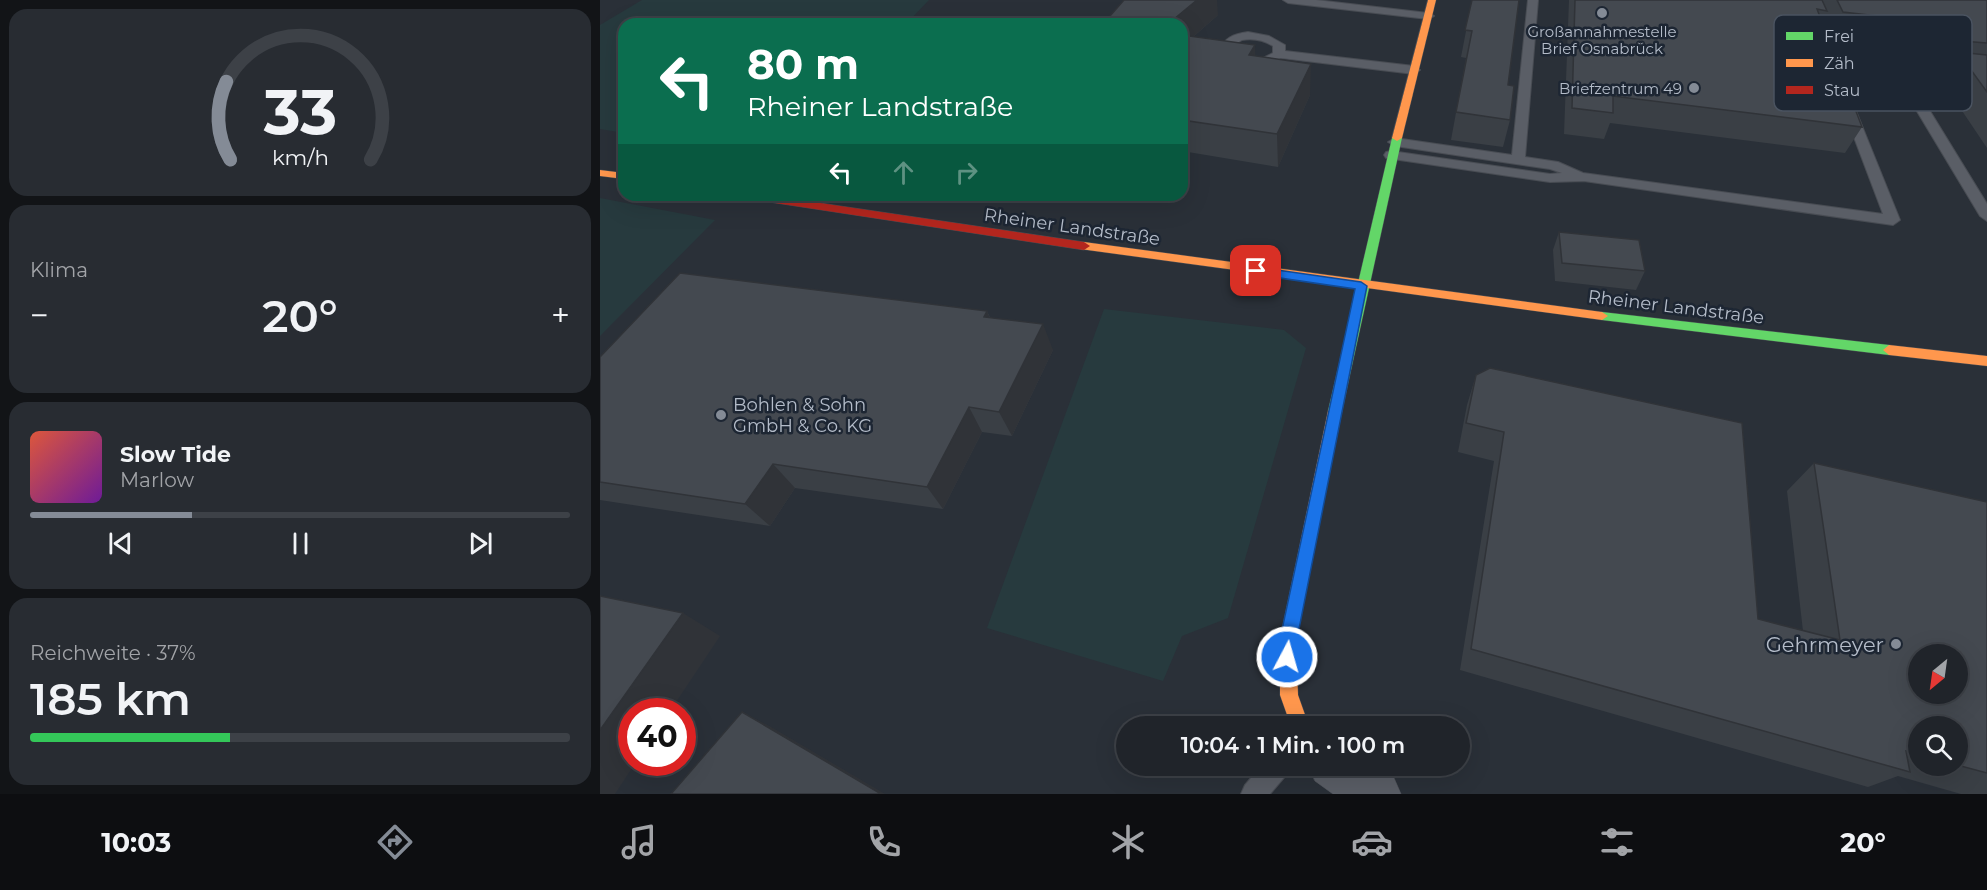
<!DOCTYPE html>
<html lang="de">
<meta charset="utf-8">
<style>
:root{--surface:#20242a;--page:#282c32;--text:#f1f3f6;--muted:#a2a4a8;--line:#3d4147;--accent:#848b96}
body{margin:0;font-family:Montserrat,sans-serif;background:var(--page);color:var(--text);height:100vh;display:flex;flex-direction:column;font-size:22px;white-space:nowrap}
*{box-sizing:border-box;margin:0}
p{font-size:20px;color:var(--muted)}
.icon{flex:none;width:33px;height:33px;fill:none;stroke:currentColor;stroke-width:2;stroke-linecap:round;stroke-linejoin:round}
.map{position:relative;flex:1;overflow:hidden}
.details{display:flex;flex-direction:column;gap:9px;padding:9px;background:#121417;width:600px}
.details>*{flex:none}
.top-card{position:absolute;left:18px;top:18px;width:570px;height:183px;border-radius:18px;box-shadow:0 6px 24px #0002,0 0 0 2px var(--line);background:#0b6e4f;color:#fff;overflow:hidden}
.needle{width:39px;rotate:209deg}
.controls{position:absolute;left:1308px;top:644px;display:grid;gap:12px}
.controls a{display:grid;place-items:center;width:60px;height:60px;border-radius:50%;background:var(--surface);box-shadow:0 6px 24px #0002,0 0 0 2px var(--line);font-size:30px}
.speed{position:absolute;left:18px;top:698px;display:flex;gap:12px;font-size:30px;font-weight:700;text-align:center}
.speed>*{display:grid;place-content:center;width:78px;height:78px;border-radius:50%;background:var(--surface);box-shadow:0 6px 24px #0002,0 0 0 2px var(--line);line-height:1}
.speed .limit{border:9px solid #d22;background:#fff;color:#111}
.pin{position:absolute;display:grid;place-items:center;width:51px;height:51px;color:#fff;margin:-26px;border-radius:12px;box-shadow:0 3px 9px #0006}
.me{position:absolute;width:66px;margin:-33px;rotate:6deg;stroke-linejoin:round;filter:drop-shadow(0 0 4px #0008)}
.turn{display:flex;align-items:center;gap:21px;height:126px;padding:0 30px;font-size:27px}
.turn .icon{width:78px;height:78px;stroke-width:2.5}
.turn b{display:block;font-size:42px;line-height:51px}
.lanes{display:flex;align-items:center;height:57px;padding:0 30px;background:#0003;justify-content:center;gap:30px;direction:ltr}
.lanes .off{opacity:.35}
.big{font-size:45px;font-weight:600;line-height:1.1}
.details .card{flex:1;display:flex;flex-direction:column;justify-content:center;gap:9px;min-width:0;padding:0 21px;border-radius:18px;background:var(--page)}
.details .dial{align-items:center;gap:0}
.dial svg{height:156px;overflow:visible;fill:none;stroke:var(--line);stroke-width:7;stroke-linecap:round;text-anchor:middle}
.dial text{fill:var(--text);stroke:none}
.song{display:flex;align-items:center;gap:18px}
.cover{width:72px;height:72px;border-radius:9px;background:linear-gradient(135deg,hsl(10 70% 55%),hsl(280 70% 35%))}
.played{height:6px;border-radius:3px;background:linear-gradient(90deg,var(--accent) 30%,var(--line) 30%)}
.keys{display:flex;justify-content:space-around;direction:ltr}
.heat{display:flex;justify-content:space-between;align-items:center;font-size:33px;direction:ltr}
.charge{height:9px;border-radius:4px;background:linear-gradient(90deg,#34c759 37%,var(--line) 0)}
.trip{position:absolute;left:516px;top:716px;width:354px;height:60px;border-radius:30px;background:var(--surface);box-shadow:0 6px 24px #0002,0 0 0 2px var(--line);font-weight:600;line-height:60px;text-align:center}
.menu{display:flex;height:96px;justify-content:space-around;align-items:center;background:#0d0e11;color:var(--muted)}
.menu .icon{width:42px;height:42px}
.menu .selected{color:var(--accent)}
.menu b{font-size:27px;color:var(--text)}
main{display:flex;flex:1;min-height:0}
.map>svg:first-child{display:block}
.green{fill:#273a3e}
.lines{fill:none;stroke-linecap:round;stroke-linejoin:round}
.lane-casing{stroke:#484c53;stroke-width:2}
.street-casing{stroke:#484c53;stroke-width:1}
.fast-casing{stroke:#484c53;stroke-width:1}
.slow-casing{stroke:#484c53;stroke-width:1}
.jam-casing{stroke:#484c53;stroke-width:1}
.lane{fill:#5a5e66;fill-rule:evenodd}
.street{fill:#5a5e66;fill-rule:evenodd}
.fast{fill:#63d668;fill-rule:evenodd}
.slow{fill:#ff974d;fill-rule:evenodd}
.jam{fill:#b3261e;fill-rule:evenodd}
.wall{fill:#3a3f45;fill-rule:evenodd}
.shaded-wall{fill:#303338}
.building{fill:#444950;stroke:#303338;stroke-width:1.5;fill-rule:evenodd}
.route{fill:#1a73e8;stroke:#114b97;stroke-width:1.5}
.poi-dot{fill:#848b96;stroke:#1d2633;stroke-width:2}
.labels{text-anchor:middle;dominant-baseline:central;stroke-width:5;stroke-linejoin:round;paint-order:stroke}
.far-poi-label{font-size:15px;fill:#b4bcc9;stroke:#1d2633}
.street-label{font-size:18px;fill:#b4bcc9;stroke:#1d2633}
.poi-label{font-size:18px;fill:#b4bcc9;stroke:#1d2633;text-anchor:start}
.near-poi-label{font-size:21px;fill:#b4bcc9;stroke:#1d2633;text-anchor:end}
.key{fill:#1d2633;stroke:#4a5360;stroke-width:1.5}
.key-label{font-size:16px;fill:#b4bcc9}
</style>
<main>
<section class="details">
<div class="card dial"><svg viewBox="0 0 100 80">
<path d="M14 69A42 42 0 1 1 86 69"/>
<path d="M14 69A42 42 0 0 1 12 29" stroke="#848b96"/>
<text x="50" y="56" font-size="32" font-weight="700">33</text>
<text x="50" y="72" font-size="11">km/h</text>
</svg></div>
<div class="card"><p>Klima</p>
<div class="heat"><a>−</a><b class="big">20°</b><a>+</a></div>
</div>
<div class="card">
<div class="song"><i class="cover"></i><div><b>Slow Tide</b><p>Marlow</p></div></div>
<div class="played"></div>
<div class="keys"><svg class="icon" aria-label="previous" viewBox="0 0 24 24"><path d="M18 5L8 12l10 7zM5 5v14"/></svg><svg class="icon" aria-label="pause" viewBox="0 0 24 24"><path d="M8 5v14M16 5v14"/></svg><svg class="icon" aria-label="next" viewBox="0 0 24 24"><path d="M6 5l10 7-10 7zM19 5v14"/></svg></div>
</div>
<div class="card"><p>Reichweite · 37%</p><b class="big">185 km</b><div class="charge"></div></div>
</section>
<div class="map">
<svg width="1387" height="794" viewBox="0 0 1387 794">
<rect width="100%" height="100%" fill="#2a3038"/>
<g class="green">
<polygon points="42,0 329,0 306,24 24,24 24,133 0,129 0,25"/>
<polygon points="0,198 115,220 0,336"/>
<polygon points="504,309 684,330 706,348 628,618 582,636 563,681 387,628"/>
</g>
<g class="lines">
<defs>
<g id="lane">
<polygon points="683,0 716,0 828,13 834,16 828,19 688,3"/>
<polygon points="928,0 938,0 925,157 958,162 983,173 1283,214 1244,111 1250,107 1256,111 1300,220 1293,225 984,181 950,182 786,158 784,155 786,152 791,151 950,174 962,173 950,169 795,146 788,142 795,138 912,155"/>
<path d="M648,32L669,36L685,45V51L814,66L820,70L814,74L681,58L662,66L642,68L624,61L618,52C624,38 633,34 648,32ZM642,40C654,38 663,40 673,46V53L657,61L639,60L630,52L632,46Z"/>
<polygon points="1297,64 1387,72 1387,80 1306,72 1387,204 1387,221 1380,216 1291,68"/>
<polygon points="662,765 690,765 687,774 670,794 641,794 645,785"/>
</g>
<polygon id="street" points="708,765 770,765 794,778 801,794 733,794 715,781"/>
<g id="fast">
<polygon points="797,135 802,138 742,411 740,415 730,415 728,411 792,138"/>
<polygon points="1002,312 1289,345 1295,350 1289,355 1002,320 996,316"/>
</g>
<g id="slow">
<polygon points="828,0 836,0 802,138 797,141 792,138"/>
<polygon points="0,170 24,173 24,179 0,176"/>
<polygon points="484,242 1002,312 1008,316 1002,320 480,249 480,243"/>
<polygon points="1289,345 1387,356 1387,366 1289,355 1283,350"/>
<polygon points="735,406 740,407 742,411 696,639 698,695 709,726 691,726 680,695 680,639 728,411 730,407"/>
</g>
<polygon id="jam" points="138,195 166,195 484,242 490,246 484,250 143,198"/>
</defs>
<use href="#lane" class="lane-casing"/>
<use href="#street" class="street-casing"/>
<use href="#fast" class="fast-casing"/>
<use href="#slow" class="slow-casing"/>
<use href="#jam" class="jam-casing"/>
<use href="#lane" class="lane"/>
<use href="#street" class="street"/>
<use href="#fast" class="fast"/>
<use href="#slow" class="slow"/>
<use href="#jam" class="jam"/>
</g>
<g class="wall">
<polygon points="872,0 908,85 910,120 903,147 851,140 866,58 861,57"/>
<polygon points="969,0 1387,0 1387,148 1340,78 1348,66 1332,65 1321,48 1229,37 1222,20 1221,21 1262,127 1245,153 1010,123 1004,139 964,134"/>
<polygon points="618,15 593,37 655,56 710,95 678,167 582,151 582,24"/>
<polygon points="959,232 1045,271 1036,290 955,281 953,250"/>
<polygon points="387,311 390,317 453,350 412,436 382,432 343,509 195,488 170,526 0,500 0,357"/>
<path d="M876,375L1158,619L1203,631L1187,491L1214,463L1387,502V794H1361L1298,776L1268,787L860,670L894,461L858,452L867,405ZM1318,726L1358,765H1318Z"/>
</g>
<g class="shaded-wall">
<polygon points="597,0 617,0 618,15 586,43 582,52 582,24 568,24"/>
<polygon points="655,45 656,76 649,55"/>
<polygon points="711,64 710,95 678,167 677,134"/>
<polygon points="387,311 398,337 384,317"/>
<polygon points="443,324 453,350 412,436 399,412"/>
<polygon points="369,407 382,432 343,509 327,487"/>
<polygon points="173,464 195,488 170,526 145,504"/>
<polygon points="83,613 120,636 70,711 32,711 32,762 36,762 15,794 0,794 0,730"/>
<polygon points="142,712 171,727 285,794 281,794"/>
</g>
<g class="building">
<polygon points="524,0 597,0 568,24 503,24"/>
<polygon points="872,0 919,0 908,85 914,86 910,120 856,112 872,31 865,30"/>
<polygon points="975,0 1222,0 1227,11 1217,9 1262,127 1013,96 1013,113 972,108"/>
<polygon points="1237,0 1387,0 1387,43 1349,40 1338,23 1243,12"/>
<polygon points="582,35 655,45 649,55 711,64 677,134 582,120"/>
<polygon points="1358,52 1387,55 1387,92"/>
<polygon points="959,232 1039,240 1045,271 962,263"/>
<polygon points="80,273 387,311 384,317 443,324 399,412 369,407 327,487 173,464 145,504 0,482 0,357"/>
<path d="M890,368L1142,423L1158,619L1240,640L1214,463L1387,502V773L1357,765L1358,726H1318V754L1306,751L1310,772L871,649L904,432L866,423L876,375ZM1318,654H1358V693H1318Z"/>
<polygon points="0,596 83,613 0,730"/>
<polygon points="142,712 281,794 71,794"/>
</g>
<polygon class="route" points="656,267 761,282 767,286 697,639 694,663 687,666 681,663 679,657 680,639 755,289 652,274 650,271"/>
<g class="poi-dot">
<circle cx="1002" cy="13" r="6"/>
<circle cx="1094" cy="88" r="6"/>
<circle cx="121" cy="415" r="6"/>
<circle cx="1296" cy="644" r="6"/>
</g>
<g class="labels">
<g class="far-poi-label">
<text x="1002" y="31">Großannahmestelle<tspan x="1002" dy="17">Brief Osnabrück</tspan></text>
<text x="1082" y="88" text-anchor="end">Briefzentrum 49</text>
</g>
<g class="street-label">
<text transform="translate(472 227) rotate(8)">Rheiner Landstraße</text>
<text transform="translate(1076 307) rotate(7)">Rheiner Landstraße</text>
</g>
<g class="poi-label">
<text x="133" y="405">Bohlen &amp; Sohn<tspan x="133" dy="21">GmbH &amp; Co. KG</tspan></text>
</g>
<g class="near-poi-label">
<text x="1284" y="644">Gehrmeyer</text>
</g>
</g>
<rect x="1174" y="15" width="198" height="96" rx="9" class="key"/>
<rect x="1186" y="32" width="27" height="8" fill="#63d668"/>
<rect x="1186" y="59" width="27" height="8" fill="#ff974d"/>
<rect x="1186" y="86" width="27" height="8" fill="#b3261e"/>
<g class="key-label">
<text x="1224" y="42">Frei</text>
<text x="1224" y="69">Zäh</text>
<text x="1224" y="96">Stau</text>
</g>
</svg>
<div class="controls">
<a><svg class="needle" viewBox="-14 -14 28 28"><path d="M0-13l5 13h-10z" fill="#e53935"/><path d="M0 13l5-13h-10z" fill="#a2a4a8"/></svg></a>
<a><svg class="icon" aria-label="search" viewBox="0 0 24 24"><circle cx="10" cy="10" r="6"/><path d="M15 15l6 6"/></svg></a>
</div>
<div class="speed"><div class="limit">40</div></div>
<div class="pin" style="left:656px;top:271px;background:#d93025"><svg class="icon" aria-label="arrive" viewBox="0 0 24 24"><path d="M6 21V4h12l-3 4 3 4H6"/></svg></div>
<svg class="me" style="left:687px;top:657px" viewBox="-20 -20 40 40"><circle r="17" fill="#1a73e8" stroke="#fff" stroke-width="3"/><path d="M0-11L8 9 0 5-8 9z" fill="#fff"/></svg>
<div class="trip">10:04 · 1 Min. · 100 m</div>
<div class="top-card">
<div class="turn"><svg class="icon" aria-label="left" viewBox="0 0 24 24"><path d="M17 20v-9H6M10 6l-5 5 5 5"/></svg><div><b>80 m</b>Rheiner Landstraße</div></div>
<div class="lanes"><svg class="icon" aria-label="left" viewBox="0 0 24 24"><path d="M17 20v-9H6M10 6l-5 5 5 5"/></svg><svg class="icon off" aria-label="ahead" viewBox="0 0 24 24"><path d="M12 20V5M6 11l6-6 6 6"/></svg><svg class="icon off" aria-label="right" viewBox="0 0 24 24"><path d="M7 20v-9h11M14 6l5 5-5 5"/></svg></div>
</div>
</div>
</main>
<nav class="menu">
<b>10:03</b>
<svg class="icon selected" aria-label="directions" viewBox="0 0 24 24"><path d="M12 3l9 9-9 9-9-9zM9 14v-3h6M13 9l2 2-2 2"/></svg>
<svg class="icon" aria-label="music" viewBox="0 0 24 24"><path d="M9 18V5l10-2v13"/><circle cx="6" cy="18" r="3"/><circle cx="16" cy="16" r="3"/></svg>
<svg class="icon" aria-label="phone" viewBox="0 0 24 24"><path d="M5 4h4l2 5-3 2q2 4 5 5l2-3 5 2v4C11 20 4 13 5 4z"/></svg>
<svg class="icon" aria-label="climate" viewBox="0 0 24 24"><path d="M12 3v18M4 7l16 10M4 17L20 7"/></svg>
<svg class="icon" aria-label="car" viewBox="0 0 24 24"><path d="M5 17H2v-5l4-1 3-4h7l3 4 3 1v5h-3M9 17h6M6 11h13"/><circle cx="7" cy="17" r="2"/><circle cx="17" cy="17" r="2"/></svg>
<svg class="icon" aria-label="filters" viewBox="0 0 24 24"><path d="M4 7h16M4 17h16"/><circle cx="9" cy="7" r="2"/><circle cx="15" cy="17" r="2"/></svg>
<b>20°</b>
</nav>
